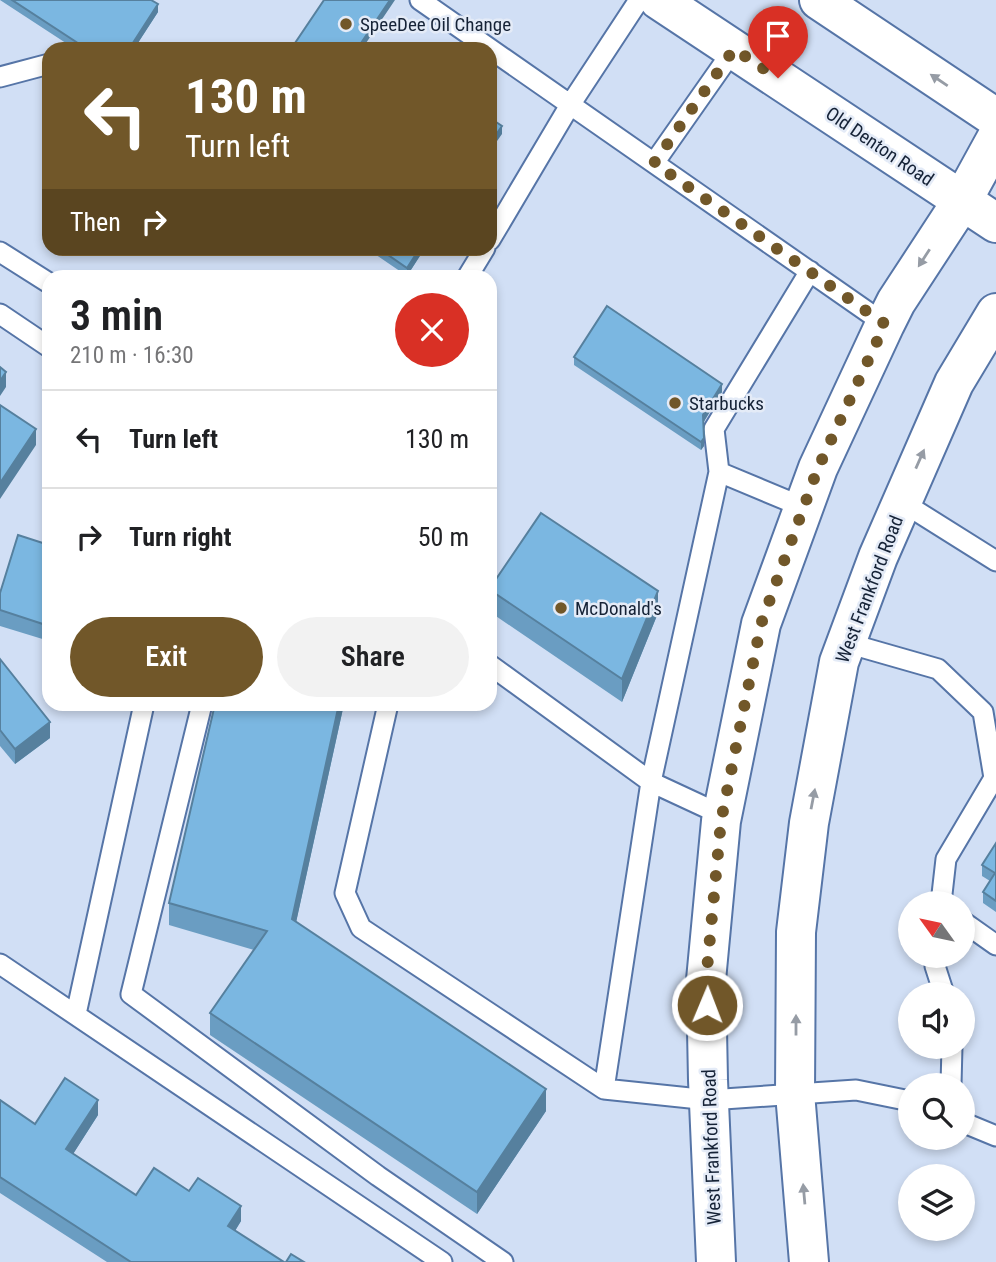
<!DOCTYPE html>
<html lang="en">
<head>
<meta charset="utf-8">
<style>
  body { margin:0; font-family:"Roboto Condensed",sans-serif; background:#f2f2f2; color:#202124; height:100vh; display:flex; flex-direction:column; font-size:26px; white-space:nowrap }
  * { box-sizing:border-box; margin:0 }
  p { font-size:23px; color:#757577 }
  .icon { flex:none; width:38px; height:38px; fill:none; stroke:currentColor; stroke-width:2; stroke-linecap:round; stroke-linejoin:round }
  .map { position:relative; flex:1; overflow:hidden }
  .drawer { position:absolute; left:42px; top:270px; width:455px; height:441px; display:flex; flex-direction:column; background:#fff; border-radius:21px; box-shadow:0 4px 10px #0003 }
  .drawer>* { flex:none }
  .hud { position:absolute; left:42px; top:42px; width:455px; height:214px; border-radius:21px; box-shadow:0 4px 10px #0003; background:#715729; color:#fff; overflow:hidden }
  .needle { width:46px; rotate:303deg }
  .tools { position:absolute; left:898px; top:891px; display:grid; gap:14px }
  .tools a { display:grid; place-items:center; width:77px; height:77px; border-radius:50%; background:#fff; box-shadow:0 4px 10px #0003; font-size:35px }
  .pin { position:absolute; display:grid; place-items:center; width:60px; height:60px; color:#fff; margin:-72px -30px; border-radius:50% 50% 50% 0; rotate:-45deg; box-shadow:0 0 7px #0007 }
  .pin .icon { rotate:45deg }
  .me { position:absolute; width:77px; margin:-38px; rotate:1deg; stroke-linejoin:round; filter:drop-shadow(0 0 5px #0008) }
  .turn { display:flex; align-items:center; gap:24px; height:147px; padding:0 28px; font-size:32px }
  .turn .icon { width:91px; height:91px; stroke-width:2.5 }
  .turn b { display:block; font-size:49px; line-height:60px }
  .then { display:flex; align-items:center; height:66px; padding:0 28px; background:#0003; gap:14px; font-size:26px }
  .round { display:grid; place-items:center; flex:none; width:74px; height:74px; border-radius:37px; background:#f2f2f2 }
  .head { display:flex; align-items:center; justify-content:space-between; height:119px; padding:0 28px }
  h1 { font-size:42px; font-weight:600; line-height:52px }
  .primary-button { display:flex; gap:14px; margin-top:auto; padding:14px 28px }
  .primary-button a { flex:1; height:80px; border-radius:42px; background:#715729; color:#fff; font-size:28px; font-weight:600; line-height:80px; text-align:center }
  .primary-button a+a { background:#f2f2f2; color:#202124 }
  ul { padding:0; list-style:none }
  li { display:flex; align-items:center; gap:21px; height:98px; padding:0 28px; border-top:2px solid #e0e0e0 }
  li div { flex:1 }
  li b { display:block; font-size:26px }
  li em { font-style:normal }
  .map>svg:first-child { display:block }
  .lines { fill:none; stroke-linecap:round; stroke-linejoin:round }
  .lane-casing { stroke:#5675a7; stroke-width:23 }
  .secondary-casing { stroke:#5675a7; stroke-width:42 }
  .lane { stroke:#fff; stroke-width:19 }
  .secondary { stroke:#fff; stroke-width:38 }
  .wall { fill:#6a9dc2 }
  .shaded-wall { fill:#56809e }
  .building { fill:#7bb7e1; stroke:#56809e; stroke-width:2 }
  .oneway { fill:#969ca5 }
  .route { stroke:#715729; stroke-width:12; stroke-dasharray:0 21.6 }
  .poi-dot { fill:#715729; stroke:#e4ebf7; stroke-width:2.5 }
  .labels { text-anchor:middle; stroke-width:5; stroke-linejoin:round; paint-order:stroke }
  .poi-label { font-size:19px; fill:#152236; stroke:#e4ebf7; text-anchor:start }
  .street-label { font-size:19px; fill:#152236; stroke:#e4ebf7 }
</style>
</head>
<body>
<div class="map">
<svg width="996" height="1262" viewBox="0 0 996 1262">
  <rect width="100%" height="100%" fill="#d1dff5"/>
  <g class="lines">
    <defs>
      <path id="lane" d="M 420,0 L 885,324
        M 0,77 L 49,64
        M 654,163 L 734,49
        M 490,240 L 570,105 L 639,0
        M 0,252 L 49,283
        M 468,276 L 485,248
        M 0,314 L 49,347
        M 719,472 L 651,782 L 722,815
        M 902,502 L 996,561
        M 803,507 L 719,472 L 714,429 L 810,271
        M 847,643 L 938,669 L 983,712 L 994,778 L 946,859 L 941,903
        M 490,665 L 651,782 L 604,1089 L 709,1100 L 856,1090 L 910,1101
        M 202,704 L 131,994 L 378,1176 L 503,1262
        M 388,704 L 345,893 L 361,928 L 604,1089
        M 962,921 L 996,945
        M 936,956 L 935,966 L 944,994
        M 0,964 L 442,1262
        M 76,1014 L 144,704
        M 951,1085 L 952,1046
        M 962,1122 L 996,1136"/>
      <path id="secondary" d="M 659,0 L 996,223
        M 819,0 L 996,118
        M 716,1262 L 708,1080 L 706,980 L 721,821 L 761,624 L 818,468 L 885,324 L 896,302 L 962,201 L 996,139
        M 809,1262 L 795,1093 L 796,932 L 809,823 L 839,662 L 878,557 L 954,383 L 996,313"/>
    </defs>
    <use href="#lane" class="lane-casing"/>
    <use href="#secondary" class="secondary-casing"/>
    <use href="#lane" class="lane"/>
    <use href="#secondary" class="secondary"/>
  </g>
  <path class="wall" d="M 0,0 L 151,0 L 158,12 L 134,49 L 75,49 Z
    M 366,248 L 425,248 L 407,276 Z
    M 574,357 L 722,392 L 703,423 L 704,446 L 701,450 L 574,365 Z
    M 49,545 L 49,641 L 0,626 L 0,593 Z
    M 490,588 L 658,613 L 622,702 L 490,612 Z
    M 0,659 L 50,738 L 15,764 L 0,746 Z
    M 215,704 L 344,704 L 296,922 L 546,1111 L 477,1214 L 210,1035 L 210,1013 L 254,950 L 169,925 L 169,903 Z
    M 996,843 L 996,912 L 983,903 L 983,892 L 990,881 L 982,876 L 982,865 Z
    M 0,1100 L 35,1124 L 98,1115 L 73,1154 L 136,1195 L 189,1191 L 241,1221 L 235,1231 L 284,1262 L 107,1262 L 0,1193 Z"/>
  <path class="shaded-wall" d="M 390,0 L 395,0 L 362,49 L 357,49 Z
    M 158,4 L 158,12 L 134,49 L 129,49 Z
    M 502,126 L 502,134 L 490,151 L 490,143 Z
    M 420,248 L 425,248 L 407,276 L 407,268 Z
    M 6,372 L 6,387 L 0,396 L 0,381 Z
    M 722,384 L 722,392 L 703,423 L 703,415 Z
    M 36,429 L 36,445 L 0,499 L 0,483 Z
    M 704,438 L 704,446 L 701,450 L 701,442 Z
    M 658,591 L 658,613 L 622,702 L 622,679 Z
    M 339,704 L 344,704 L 292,941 L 292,919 Z
    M 50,722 L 50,738 L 15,764 L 15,749 Z
    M 546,1089 L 546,1111 L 477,1214 L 477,1192 Z
    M 98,1100 L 98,1115 L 66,1165 L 66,1149 Z
    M 241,1206 L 241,1221 L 228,1242 L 228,1226 Z"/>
  <path class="building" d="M 12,0 L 151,0 L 158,4 L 129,49 L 87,49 Z
    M 324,0 L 390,0 L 357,49 L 291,49 Z
    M 490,118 L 502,126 L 490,143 Z
    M 378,248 L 420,248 L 407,268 Z
    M 607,306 L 722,384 L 703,415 L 704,438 L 701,442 L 574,357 Z
    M 0,367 L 6,372 L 0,381 Z
    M 0,405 L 36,429 L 0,483 Z
    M 541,513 L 658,591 L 622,679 L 490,590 L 490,588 Z
    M 18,535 L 49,545 L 49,626 L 0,610 L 0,593 Z
    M 0,659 L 50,722 L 15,749 L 0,730 Z
    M 215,704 L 339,704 L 292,919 L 546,1089 L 477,1192 L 210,1013 L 267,931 L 169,903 Z
    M 996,843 L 996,901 L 983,892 L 995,873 L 982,865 Z
    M 65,1078 L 98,1100 L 66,1149 L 136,1195 L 154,1168 L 189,1191 L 198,1178 L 241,1206 L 228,1226 L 284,1262 L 131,1262 L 0,1177 L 0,1100 L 35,1124 Z
    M 291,1254 L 304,1262 L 286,1262 Z"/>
  <defs><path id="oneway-solid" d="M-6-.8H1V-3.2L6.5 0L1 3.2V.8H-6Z" transform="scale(1.75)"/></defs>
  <g class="oneway">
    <use href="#oneway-solid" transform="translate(939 80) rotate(-146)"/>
    <use href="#oneway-solid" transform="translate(924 258) rotate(123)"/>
    <use href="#oneway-solid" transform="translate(920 459) rotate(-66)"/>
    <use href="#oneway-solid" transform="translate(813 799) rotate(-79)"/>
    <use href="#oneway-solid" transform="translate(796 1025) rotate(-90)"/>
    <use href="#oneway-solid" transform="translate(804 1194) rotate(-95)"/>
  </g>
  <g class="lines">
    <path class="route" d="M 707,1005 L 706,980 L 721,821 L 761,624 L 818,468 L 885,324 L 654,163 L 734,49 L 778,78"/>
  </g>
  <g class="poi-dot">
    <circle cx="346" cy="24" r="7"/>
    <circle cx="675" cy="403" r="7"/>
    <circle cx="561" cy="608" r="7"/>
  </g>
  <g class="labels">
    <g class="poi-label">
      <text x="360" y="31">SpeeDee Oil Change</text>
      <text x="689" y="410">Starbucks</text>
      <text x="575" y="615">McDonald's</text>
    </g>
    <g class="street-label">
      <text transform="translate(880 146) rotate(34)" y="7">Old Denton Road</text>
      <text transform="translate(869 589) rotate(-69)" y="7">West Frankford Road</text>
      <text transform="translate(711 1147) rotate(-92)" y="7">West Frankford Road</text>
    </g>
  </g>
</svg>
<div class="tools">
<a><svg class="needle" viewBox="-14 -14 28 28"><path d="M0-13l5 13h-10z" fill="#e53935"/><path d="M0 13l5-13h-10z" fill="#757577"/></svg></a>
<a><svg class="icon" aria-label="sound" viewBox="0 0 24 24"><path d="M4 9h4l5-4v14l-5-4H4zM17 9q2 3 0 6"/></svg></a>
<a><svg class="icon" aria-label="search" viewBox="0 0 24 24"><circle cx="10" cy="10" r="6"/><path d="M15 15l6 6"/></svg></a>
<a><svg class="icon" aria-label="layers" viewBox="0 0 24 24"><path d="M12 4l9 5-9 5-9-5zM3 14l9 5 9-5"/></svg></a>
</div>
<div class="pin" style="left:778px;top:78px;background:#d93025"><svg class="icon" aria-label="arrive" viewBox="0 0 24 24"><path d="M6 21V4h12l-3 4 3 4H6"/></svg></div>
<svg class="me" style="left:707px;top:1005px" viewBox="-20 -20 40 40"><circle r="17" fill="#715729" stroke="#fff" stroke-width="3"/><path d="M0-11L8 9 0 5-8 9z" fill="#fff"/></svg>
<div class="hud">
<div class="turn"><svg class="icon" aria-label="left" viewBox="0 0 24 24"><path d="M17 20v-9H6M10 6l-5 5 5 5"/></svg><div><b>130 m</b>Turn left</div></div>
<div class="then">Then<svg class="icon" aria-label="right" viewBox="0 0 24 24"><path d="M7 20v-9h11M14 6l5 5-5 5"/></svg></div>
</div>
<section class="drawer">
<div class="head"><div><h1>3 min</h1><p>210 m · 16:30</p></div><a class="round" style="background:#d93025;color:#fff"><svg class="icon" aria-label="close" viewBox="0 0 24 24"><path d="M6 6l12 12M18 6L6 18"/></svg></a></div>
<ul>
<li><svg class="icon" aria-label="left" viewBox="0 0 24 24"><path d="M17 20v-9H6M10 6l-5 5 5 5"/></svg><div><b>Turn left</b></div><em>130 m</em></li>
<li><svg class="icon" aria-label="right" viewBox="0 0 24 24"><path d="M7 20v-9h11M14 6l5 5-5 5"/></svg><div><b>Turn right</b></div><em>50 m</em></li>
</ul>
<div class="primary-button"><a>Exit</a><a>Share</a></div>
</section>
</div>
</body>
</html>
